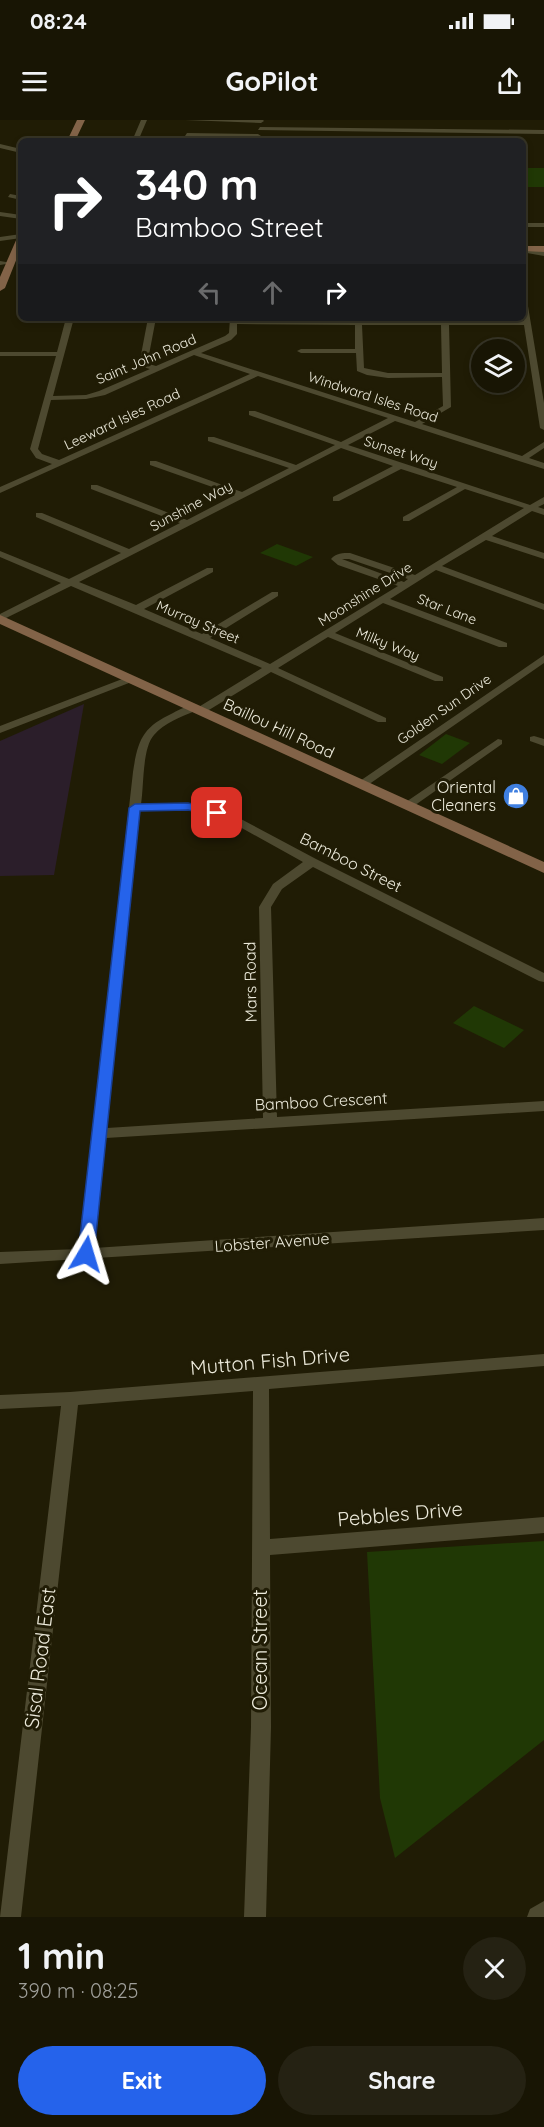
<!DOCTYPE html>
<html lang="en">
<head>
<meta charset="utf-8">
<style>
  body { margin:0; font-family:Quicksand,sans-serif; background:#252213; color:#f1f3f6; height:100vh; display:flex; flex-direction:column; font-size:22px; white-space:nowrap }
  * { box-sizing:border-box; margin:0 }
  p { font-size:20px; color:#9f9f9a }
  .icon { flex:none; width:33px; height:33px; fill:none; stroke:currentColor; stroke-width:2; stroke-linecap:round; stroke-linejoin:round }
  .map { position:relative; height:1797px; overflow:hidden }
  .sheet { display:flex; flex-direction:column; background:#181504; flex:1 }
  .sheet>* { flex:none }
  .guide { position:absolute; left:18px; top:18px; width:508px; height:183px; border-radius:9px; box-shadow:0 3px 9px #0003,0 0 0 2px #363426; background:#202124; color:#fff; overflow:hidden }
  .tools { position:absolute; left:471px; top:219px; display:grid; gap:12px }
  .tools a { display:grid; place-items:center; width:54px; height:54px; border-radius:50%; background:#181504; box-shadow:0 3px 9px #0003,0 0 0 2px #363426; font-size:30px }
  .pin { position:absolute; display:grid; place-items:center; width:51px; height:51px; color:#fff; margin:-26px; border-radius:12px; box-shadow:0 3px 9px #0006 }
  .me { position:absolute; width:66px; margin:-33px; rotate:7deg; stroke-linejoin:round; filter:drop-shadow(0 0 4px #0008) }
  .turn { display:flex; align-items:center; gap:21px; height:126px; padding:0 18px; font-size:27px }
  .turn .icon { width:78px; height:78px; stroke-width:2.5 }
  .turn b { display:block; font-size:42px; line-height:51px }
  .lanes { display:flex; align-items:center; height:57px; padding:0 18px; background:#0003; justify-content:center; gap:30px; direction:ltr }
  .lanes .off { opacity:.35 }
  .round { display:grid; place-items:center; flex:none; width:63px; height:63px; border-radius:32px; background:#252213 }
  .summary { display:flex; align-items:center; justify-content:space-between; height:102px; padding:0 18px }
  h1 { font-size:36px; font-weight:800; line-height:45px }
  .cta { display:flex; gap:12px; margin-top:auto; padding:12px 18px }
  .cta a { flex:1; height:69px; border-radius:36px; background:#2563eb; color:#fff; font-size:24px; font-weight:800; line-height:69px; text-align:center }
  .cta a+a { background:#252213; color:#f1f3f6 }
  .status { display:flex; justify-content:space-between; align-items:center; height:42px; padding:0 30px; background:#181504; direction:ltr }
  .status svg { height:16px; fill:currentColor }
  header { display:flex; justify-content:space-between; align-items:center; height:78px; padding:0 18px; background:#181504; font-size:27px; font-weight:800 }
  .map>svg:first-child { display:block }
  .education { fill:#2b1e2a }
  .green { fill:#203805 }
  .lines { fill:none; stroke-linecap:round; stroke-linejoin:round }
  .street { fill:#4d4930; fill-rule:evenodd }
  .secondary { fill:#826348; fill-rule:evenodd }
  .route { fill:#2563eb; stroke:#184099; stroke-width:1.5 }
  .labels { text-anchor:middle; stroke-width:6; stroke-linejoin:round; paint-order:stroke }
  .far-street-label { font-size:14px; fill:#eceadb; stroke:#201c05 }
  .street-label { font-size:16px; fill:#eceadb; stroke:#201c05 }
  .poi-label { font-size:16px; fill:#eceadb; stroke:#201c05; text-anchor:end }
  .near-street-label { font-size:20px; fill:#eceadb; stroke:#201c05 }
</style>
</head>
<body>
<div class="status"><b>08:24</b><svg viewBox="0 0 49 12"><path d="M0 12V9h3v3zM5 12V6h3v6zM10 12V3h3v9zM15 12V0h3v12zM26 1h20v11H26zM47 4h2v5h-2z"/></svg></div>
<header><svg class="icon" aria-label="menu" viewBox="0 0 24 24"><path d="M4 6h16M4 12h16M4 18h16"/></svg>GoPilot<svg class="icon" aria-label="share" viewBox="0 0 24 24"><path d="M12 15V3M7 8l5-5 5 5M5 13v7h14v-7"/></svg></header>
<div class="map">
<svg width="544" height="1797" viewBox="0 0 544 1797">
  <rect width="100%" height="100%" fill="#201c05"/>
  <path class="education" d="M 84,584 L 54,755 L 0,756 L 0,621 Z"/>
  <path class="green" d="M 524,48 L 544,48 L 544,67 L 524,67 Z
    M 277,424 L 313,437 L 296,446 L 260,433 Z
    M 446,614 L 470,623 L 442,644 L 419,635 Z
    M 474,886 L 524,910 L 504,928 L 453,903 Z
    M 544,1421 L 544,1620 L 395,1738 L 380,1678 L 367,1432 Z"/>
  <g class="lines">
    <path class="street" d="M 141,0 L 147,0 L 138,21 L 132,21 Z
      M 185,0 L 263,0 L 264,1 L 261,3 Z
      M 260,7 L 544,10 L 544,14 L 258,10 Z
      M 187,13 L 258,14 L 261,16 L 185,16 Z
      M 0,24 L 21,29 L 21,33 L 0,28 Z
      M 10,74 L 21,76 L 21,80 L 8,77 Z
      M 0,92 L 21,95 L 21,99 L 0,96 Z
      M 524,103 L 544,103 L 544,107 L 524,107 Z
      M 21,114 L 21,118 L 0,121 L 0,117 Z
      M 524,128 L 544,132 L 544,136 L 527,133 Z
      M 0,141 L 12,143 L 0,145 Z
      M 524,178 L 527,180 L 544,283 L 544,310 L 540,308 L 524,205 L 449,205 L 451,287 L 422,304 L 522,336 L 544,322 L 544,328 L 529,338 L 544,343 L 544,349 L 395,301 L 348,325 L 530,385 L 544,377 L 544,384 L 538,387 L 544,389 L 544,395 L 532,391 L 492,416 L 544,433 L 544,439 L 486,420 L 442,446 L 544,484 L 544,490 L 436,450 L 390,479 L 507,523 L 507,527 L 499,527 L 383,483 L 335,513 L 443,557 L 443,561 L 435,561 L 328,517 L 278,548 L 386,598 L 386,602 L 378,602 L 271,552 L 204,593 L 196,593 L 195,591 C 181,597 164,603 154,615 C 142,628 144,667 141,684 L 199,684 L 239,698 L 316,739 L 544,853 L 544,862 L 539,861 L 313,747 L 282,769 L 271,787 L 277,997 L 544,981 L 544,991 L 106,1018 L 94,1128 L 544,1098 L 544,1110 L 0,1144 L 0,1132 L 79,1129 L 133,652 C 138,619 143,607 173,593 C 181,589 188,585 196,586 L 197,588 L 262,548 L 71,466 L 0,501 L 0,494 L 61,463 L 0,437 L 0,431 L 69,459 L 121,433 L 36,397 L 36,393 L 42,393 L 129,429 L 180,403 L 91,369 L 91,365 L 97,365 L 187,400 L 235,375 L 150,345 L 150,341 L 156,341 L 242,372 L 289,348 L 208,321 L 208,317 L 214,317 L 296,345 L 335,325 L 249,295 L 249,291 L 255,291 L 341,322 L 388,298 L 258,256 L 0,373 L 0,367 L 52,344 L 36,338 L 30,329 L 56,236 L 0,236 L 0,232 L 57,232 L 66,198 L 74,198 L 53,276 L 86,275 L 99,271 L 150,249 L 143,247 L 140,240 L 148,198 L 156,198 L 148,240 L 149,244 L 156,246 L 225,216 L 229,213 L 230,198 L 238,198 L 237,200 L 524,201 ZM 237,204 L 355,205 L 355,229 L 301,229 L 297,231 L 301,233 L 356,233 L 357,251 L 367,255 L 388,258 L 442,257 L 443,286 L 415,302 L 201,233 L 231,220 L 237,214 ZM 362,205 L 441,205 L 442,253 L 388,253 L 364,248 ZM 194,235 L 250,254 L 59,340 L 42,334 L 38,329 L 51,280 L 86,279 L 105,275 ZM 341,328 L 393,346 L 333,377 L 333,381 L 339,381 L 401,349 L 457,367 L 403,397 L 403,401 L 409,401 L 465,369 L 524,388 L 415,455 L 350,433 C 343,433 336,433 331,439 L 338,445 L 398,466 L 270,544 L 210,518 L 278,476 L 278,472 L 272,472 L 202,514 L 144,489 L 213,452 L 213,448 L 207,448 L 136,485 L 79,462 ZM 342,439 L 349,439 L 408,459 L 404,462 ZM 198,690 L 231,702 L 303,742 L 273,764 L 259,787 L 263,998 L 107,1008 L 140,691 Z
      M 544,535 L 544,543 L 365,667 L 357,667 L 357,663 Z
      M 130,556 L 134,557 L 134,561 L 0,613 L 0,606 Z
      M 534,616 L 544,619 L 544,626 L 530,621 L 530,617 Z
      M 498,619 L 502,620 L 502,624 L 411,688 L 403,688 L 401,686 L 403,684 Z
      M 544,1234 L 544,1246 L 269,1269 L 270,1419 L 544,1397 L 544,1413 L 270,1435 L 271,1607 L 266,1797 L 244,1797 L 251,1607 L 253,1271 L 78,1285 L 21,1797 L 0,1797 L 61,1286 L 0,1289 L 0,1275 L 70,1272 Z
      M 544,1781 L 544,1797 L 527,1797 L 530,1789 Z"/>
    <path class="secondary" d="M 77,0 L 85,0 L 75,21 L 67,21 Z
      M 21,115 L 21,128 L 5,168 L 0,171 L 0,157 L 17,118 Z
      M 544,126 L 544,132 L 524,131 L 524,126 Z
      M 0,495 L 544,742 L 544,753 L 0,504 Z"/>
  </g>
  <path class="route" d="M 188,683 L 221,690 L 223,693 L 217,696 L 188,690 L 140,691 L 94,1134 L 91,1138 L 80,1138 L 78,1134 L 129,688 L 135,684 Z"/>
  <defs>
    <symbol id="shop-disc" viewBox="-11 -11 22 22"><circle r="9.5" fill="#3f7fe0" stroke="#201c05"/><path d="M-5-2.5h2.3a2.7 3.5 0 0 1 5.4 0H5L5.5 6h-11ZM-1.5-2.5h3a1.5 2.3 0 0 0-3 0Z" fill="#fff"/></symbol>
  </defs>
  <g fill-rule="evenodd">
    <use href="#shop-disc" x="501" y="661" width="30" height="30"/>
  </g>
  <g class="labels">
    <g class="far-street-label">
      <text transform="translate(146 239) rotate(-23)" y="5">Saint John Road</text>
      <text transform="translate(373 277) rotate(18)" y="5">Windward Isles Road</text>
      <text transform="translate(122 299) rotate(-25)" y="5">Leeward Isles Road</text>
      <text transform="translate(401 332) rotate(18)" y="5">Sunset Way</text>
      <text transform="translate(191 386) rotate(-28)" y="5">Sunshine Way</text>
      <text transform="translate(365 474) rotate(-32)" y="5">Moonshine Drive</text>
      <text transform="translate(447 489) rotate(21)" y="5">Star Lane</text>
      <text transform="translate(198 502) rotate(23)" y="5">Murray Street</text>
      <text transform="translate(388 524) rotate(22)" y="5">Milky Way</text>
      <text transform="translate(444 589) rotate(-35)" y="5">Golden Sun Drive</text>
    </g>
    <g class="street-label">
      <text transform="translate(279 608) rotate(25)" y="6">Baillou Hill Road</text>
      <text transform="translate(351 742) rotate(27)" y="6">Bamboo Street</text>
      <text transform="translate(250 862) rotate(-91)" y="6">Mars Road</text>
      <text transform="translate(321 981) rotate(-3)" y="6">Bamboo Crescent</text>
      <text transform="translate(272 1122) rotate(-4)" y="6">Lobster Avenue</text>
    </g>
    <g class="poi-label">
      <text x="496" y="673">Oriental<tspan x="496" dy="18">Cleaners</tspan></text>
    </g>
    <g class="near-street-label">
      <text transform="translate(270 1241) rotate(-5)" y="7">Mutton Fish Drive</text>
      <text transform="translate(400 1394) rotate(-5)" y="7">Pebbles Drive</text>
      <text transform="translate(260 1530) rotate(-90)" y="7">Ocean Street</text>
      <text transform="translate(40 1538) rotate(-83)" y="7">Sisal Road East</text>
    </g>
  </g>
</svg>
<div class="tools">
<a><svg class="icon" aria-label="layers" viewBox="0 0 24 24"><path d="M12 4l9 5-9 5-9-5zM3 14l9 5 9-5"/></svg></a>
</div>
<div class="pin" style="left:217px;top:693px;background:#d93025"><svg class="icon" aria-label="arrive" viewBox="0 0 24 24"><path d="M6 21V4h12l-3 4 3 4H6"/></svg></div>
<svg class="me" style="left:86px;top:1134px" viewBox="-20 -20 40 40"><path d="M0-17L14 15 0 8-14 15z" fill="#2563eb" stroke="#fff" stroke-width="4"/></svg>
<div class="guide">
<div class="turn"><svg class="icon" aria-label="right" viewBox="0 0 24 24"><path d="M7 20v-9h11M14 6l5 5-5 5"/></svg><div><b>340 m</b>Bamboo Street</div></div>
<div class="lanes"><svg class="icon off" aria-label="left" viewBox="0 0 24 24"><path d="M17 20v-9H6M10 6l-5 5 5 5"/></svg><svg class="icon off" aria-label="ahead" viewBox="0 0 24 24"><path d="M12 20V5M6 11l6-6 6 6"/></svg><svg class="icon" aria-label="right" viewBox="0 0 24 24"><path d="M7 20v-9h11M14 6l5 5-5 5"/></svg></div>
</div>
</div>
<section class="sheet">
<div class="summary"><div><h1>1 min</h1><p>390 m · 08:25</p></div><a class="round"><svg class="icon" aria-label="close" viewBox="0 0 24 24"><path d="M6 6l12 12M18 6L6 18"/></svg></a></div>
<div class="cta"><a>Exit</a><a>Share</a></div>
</section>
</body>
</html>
